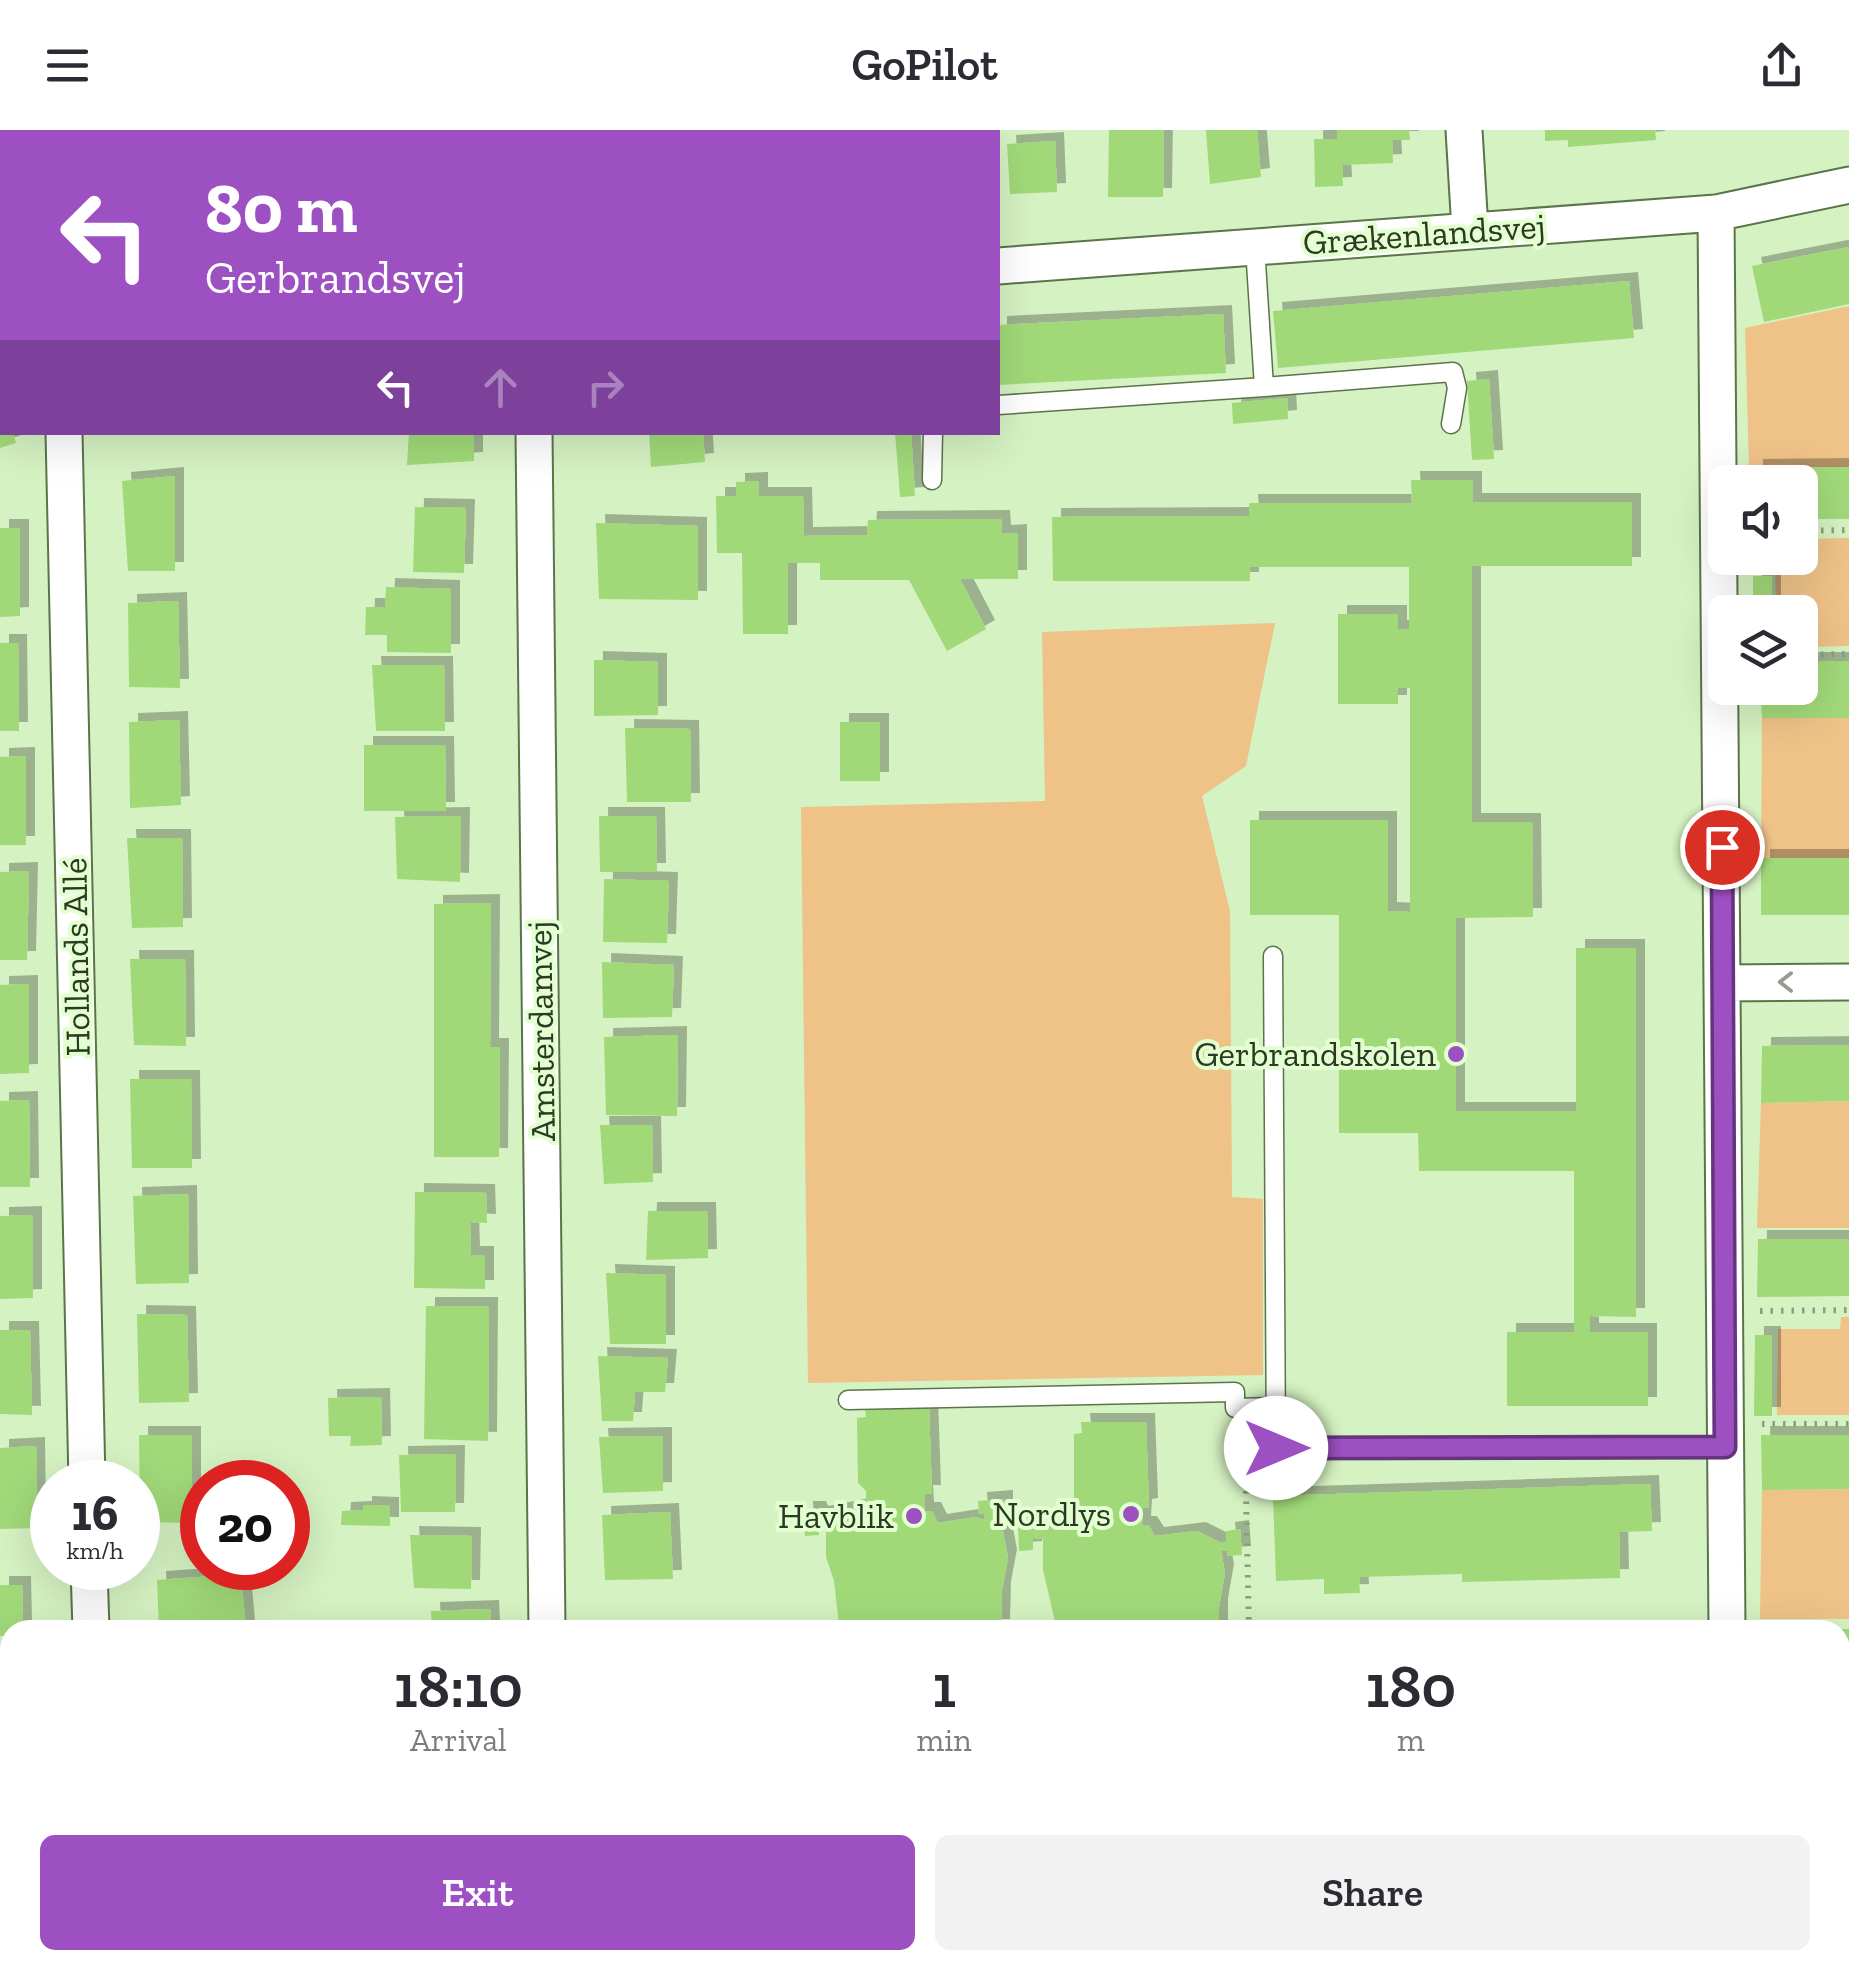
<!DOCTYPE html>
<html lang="en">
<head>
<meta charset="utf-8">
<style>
  body { margin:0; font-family:"Zilla Slab",serif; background:#f2f2f3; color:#2b2b33; height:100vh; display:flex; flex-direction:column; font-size:38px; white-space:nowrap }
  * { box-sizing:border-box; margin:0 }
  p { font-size:32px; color:#7c7c81 }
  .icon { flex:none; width:55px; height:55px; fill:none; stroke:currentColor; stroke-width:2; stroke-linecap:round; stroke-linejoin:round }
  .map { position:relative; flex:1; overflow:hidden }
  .drawer { position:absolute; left:0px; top:1490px; width:1850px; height:350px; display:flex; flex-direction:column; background:#fff; border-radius:30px 30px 0 0; box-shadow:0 10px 40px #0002 }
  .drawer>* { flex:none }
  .top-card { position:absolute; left:0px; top:0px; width:1000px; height:305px; box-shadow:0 10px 40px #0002; background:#9d50c2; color:#fff; overflow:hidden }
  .tools { position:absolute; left:1708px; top:335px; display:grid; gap:20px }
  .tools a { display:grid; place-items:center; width:110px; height:110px; border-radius:15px; background:#fff; box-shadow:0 10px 40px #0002; font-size:50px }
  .speed { position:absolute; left:30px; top:1330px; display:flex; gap:20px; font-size:50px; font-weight:700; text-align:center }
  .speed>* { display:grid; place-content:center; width:130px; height:130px; border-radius:50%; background:#fff; box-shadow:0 10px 40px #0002; line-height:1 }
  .speed small { font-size:25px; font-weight:400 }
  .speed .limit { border:15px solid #d22; background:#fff; color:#111 }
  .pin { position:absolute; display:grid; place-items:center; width:85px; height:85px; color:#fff; margin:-42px; border:5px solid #fff; border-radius:50%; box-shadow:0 2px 10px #0007 }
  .me { position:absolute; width:110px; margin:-55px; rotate:90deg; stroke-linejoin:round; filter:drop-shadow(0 0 8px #0008) }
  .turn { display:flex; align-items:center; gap:35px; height:210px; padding:0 40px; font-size:45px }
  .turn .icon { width:130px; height:130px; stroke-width:2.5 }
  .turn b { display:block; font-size:70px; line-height:85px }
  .lanes { display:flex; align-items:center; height:95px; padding:0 40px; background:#0003; justify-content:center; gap:50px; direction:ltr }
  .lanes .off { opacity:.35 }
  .eta { display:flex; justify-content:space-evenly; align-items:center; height:170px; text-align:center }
  .eta b { font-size:60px; font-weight:600; line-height:70px }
  .cta { display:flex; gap:20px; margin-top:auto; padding:20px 40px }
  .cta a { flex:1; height:115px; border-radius:15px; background:#9d50c2; color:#fff; font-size:40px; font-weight:600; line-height:115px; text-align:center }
  .cta a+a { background:#f2f2f3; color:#2b2b33 }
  header { display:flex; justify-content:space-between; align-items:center; height:130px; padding:0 40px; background:#fff; font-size:45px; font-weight:600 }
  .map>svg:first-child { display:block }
  .green { fill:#efc288 }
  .building { fill:#a1d979; filter:url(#shadow) }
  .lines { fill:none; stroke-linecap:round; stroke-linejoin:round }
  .lane-casing { stroke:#5b744a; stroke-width:21 }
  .street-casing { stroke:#5b744a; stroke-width:39 }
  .secondary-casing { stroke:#5b744a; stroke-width:54 }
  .path { stroke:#8a9f7c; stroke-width:6; stroke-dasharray:2.5 8; stroke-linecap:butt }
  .lane { stroke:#fff; stroke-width:18 }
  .street { stroke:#fff; stroke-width:35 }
  .secondary { stroke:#fff; stroke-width:50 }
  .oneway { stroke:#969c92 }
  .route-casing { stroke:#66347e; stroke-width:25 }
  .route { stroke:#9d50c2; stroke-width:18 }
  .poi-dot { fill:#9d50c2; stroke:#e2ffcf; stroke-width:4 }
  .labels { text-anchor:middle; stroke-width:8; stroke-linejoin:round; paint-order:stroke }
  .street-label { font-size:35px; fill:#2d3825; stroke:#e2ffcf }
  .poi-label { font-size:35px; fill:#2d3825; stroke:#e2ffcf; text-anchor:end }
</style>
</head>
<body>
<header><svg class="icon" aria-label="menu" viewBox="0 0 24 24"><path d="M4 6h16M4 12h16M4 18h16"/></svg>GoPilot<svg class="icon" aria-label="share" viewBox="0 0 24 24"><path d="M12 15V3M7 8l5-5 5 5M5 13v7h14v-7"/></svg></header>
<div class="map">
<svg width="1849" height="1840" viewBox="0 0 1849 1840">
  <defs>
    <filter id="shadow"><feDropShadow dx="9" dy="-9" stdDeviation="0" flood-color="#0004"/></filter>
  </defs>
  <rect width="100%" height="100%" fill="#d5f2c2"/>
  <path class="green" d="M 1849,176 L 1849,337 L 1749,338 L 1745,198 Z
    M 1849,408 L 1849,516 L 1800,517 L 1800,482 L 1776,482 L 1775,428 L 1800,428 L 1800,409 Z
    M 1275,493 L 1246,636 L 1202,666 L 1230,781 L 1232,1067 L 1263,1069 L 1263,1245 L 808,1253 L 801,677 L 1045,671 L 1042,502 Z
    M 1762,588 L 1849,588 L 1849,728 L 1761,728 Z
    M 1849,971 L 1849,1098 L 1757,1098 L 1761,973 Z
    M 1841,1187 L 1849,1187 L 1849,1285 L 1777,1285 L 1778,1199 L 1840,1199 Z
    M 1849,1359 L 1849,1489 L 1760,1489 L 1762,1360 Z"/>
  <path class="building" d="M 1109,0 L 1164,0 L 1163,67 L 1108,67 Z
    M 1206,0 L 1257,0 L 1261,47 L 1210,54 Z
    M 1337,0 L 1409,0 L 1410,10 L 1392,10 L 1393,33 L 1342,35 L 1343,56 L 1315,57 L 1314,9 L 1337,9 Z
    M 1545,0 L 1655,0 L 1656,10 L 1568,17 L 1568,10 L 1545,11 Z
    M 1055,11 L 1057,62 L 1010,64 L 1007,14 Z
    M 1849,117 L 1849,174 L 1764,192 L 1752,136 Z
    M 1629,151 L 1634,208 L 1278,238 L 1273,181 Z
    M 1223,184 L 1226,243 L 998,255 L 998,195 Z
    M 1489,249 L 1494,329 L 1472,330 L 1467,251 Z
    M 1287,268 L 1288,289 L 1233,294 L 1232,273 Z
    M 0,302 L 13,302 L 16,313 L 0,318 Z
    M 409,302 L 474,302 L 474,331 L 407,335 Z
    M 649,302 L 703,302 L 705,332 L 651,337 Z
    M 895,302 L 911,302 L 915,366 L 900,367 Z
    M 1849,337 L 1849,389 L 1800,389 L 1800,352 L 1754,352 L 1754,338 Z
    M 175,346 L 175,441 L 128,441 L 122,351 Z
    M 1411,350 L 1473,350 L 1473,372 L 1632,372 L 1632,436 L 1472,436 L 1472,692 L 1532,692 L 1533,787 L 1456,788 L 1456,981 L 1576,981 L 1576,818 L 1636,818 L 1636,1187 L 1590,1186 L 1590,1202 L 1648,1202 L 1648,1276 L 1507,1276 L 1507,1202 L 1574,1202 L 1574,1041 L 1419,1041 L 1418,1003 L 1339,1003 L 1339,785 L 1250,785 L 1250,690 L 1388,690 L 1388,781 L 1410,782 L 1410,558 L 1398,558 L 1398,574 L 1338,574 L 1338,484 L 1398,484 L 1398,499 L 1409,499 L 1409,437 L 1250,437 L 1250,451 L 1053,451 L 1052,387 L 1250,386 L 1249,373 L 1412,373 Z
    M 759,351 L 759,366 L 803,366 L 804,406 L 867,405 L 868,390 L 1001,389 L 1002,404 L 1018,403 L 1018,449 L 960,449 L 986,499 L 947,521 L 909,450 L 820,450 L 820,433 L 788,433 L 788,504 L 743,504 L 742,423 L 717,423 L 716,366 L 736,366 L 736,352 Z
    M 415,377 L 466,378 L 464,443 L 413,442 Z
    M 596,393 L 698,396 L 698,470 L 599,469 Z
    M 0,398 L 20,398 L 20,486 L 0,487 Z
    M 1753,446 L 1772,446 L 1772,482 L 1753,482 Z
    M 386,457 L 451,459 L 451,523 L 387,522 L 387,505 L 365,505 L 366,477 L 385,477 Z
    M 178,471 L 180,558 L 129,557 L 128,473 Z
    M 0,513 L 18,513 L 19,601 L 0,601 Z
    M 594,530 L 658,532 L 658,585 L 594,586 Z
    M 1800,531 L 1849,531 L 1849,588 L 1762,588 L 1760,558 L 1800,558 Z
    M 372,535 L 444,535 L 445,601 L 376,601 Z
    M 179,590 L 181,675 L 130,678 L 129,592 Z
    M 840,592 L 880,592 L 880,651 L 840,651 Z
    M 625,598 L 690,599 L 691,672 L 627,672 Z
    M 364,615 L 445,615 L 446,681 L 364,681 Z
    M 26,626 L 26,715 L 0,715 L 0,627 Z
    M 461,686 L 460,752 L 397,749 L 395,687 Z
    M 599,686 L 656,686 L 657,742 L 600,742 Z
    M 127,708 L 182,708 L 183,797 L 132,798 Z
    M 1761,728 L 1849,728 L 1849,785 L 1761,785 Z
    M 29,741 L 27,830 L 0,830 L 0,742 Z
    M 604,749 L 669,751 L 667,813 L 603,812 Z
    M 491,773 L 490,917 L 500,917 L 499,1027 L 434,1027 L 434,774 Z
    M 130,829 L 185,829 L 186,916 L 134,915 Z
    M 602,832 L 674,835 L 672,887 L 603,888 Z
    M 29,854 L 29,943 L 0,944 L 0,855 Z
    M 678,905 L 677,986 L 606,985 L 604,907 Z
    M 1849,915 L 1849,971 L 1761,973 L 1762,916 Z
    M 130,949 L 191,949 L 192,1038 L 132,1038 Z
    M 29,970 L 30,1057 L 0,1057 L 0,971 Z
    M 600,995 L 652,995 L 653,1052 L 604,1054 Z
    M 415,1062 L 486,1063 L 487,1093 L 470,1092 L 471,1125 L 485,1125 L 485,1159 L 414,1158 Z
    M 188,1064 L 189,1153 L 136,1154 L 133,1066 Z
    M 648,1081 L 707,1081 L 708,1128 L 646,1130 Z
    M 33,1085 L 33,1168 L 0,1169 L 0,1086 Z
    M 1758,1109 L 1849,1109 L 1849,1166 L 1757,1167 Z
    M 606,1143 L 666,1145 L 666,1214 L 610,1214 Z
    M 426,1176 L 489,1176 L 488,1311 L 424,1309 Z
    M 137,1184 L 187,1185 L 189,1272 L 139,1273 Z
    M 0,1200 L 30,1200 L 32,1285 L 0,1284 Z
    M 1755,1205 L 1772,1205 L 1772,1286 L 1754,1286 Z
    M 598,1226 L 668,1228 L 665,1262 L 635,1262 L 633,1291 L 602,1291 Z
    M 381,1267 L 382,1315 L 350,1316 L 351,1306 L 329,1306 L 328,1268 Z
    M 865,1277 L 929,1277 L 932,1364 L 924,1364 L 925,1381 L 932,1381 L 938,1393 L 976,1387 L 984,1390 L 984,1384 L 979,1384 L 978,1371 L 1004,1369 L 1004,1383 L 993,1384 L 993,1394 L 1002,1397 L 1008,1428 L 1002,1460 L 1001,1498 L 881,1500 L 880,1497 L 859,1496 L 859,1500 L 849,1500 L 849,1496 L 839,1495 L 834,1451 L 826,1427 L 826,1394 L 819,1394 L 819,1405 L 805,1406 L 804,1380 L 817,1380 L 819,1385 L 866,1376 L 866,1361 L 858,1353 L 857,1288 L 866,1287 Z
    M 1081,1292 L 1146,1292 L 1149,1377 L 1143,1378 L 1142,1395 L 1148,1395 L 1155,1406 L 1197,1401 L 1219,1412 L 1227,1412 L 1226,1401 L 1240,1399 L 1242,1425 L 1228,1426 L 1227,1421 L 1221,1421 L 1225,1443 L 1219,1477 L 1219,1500 L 1057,1500 L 1043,1440 L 1043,1409 L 1033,1409 L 1033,1420 L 1019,1421 L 1018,1395 L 1033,1394 L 1033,1400 L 1044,1400 L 1083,1391 L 1083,1378 L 1074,1370 L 1074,1304 L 1082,1303 Z
    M 139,1305 L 192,1305 L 192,1393 L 140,1392 Z
    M 1761,1305 L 1849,1305 L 1849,1359 L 1762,1360 Z
    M 663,1306 L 663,1361 L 603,1363 L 599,1307 Z
    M 36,1316 L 37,1398 L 0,1399 L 0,1318 Z
    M 456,1324 L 455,1382 L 401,1382 L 399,1325 Z
    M 1650,1354 L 1652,1401 L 1619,1402 L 1620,1448 L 1462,1452 L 1462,1444 L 1359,1447 L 1360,1463 L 1324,1464 L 1324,1449 L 1276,1451 L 1273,1366 Z
    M 363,1375 L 390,1376 L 390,1396 L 341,1395 L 342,1381 L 363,1380 Z
    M 670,1382 L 673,1449 L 605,1450 L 602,1385 Z
    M 410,1405 L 472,1406 L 471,1459 L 414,1458 Z
    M 241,1444 L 246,1499 L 159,1500 L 157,1450 Z
    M 0,1455 L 22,1455 L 23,1500 L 10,1500 L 10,1505 L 0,1506 Z
    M 490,1479 L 491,1500 L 432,1500 L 431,1481 Z
    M 1840,1499 L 1849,1499 L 1849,1559 L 1840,1559 Z
    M 1840,1670 L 1849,1670 L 1849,1748 L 1840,1748 Z
    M 4,1681 L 10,1681 L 10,1796 L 6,1793 Z"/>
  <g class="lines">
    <defs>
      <path id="lane" d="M 1264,257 L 1453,242 L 1457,258 L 1451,294
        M 998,275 L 1264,257 L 1255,117
        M 932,350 L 933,302
        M 1273,826 L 1276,1317 L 1725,1317
        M 848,1270 L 1235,1262 L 1235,1278 L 1275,1277
        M 265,1830 L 265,1840
        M 159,1840 L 159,1830
        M 1725,1840 L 1726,1830"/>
      <path id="street" d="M 394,0 L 394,2
        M 1464,0 L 1470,100
        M 854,2 L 854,0
        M 1716,83 L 1727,1500
        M 0,133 L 2,135
        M 998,136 L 1716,83 L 1849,55
        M 0,212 L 2,212
        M 64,302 L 87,1352
        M 534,302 L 547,1500
        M 1724,853 L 1849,852
        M 89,1438 L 91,1500
        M 0,1557 L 10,1556
        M 549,1830 L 549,1840"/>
      <path id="secondary" d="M 1840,1826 L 1849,1826
        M 1162,1840 L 1689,1830"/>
    </defs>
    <use href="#lane" class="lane-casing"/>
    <use href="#street" class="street-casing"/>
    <use href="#secondary" class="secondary-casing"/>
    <path class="path" d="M 1800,401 L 1849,400
      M 1800,525 L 1849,524
      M 1760,1181 L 1849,1180
      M 1762,1294 L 1849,1294
      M 1245,1319 L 1249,1500
      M 1840,1570 L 1849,1570"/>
    <use href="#lane" class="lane"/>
    <use href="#street" class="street"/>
    <use href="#secondary" class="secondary"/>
  </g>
  <defs><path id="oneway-chevron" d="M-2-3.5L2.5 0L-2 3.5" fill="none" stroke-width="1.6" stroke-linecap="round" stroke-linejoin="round" transform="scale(2.5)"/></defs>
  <use class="oneway" href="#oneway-chevron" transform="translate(1786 852) rotate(180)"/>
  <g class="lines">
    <defs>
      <path id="route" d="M 1276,1318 L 1725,1317 L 1722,717"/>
    </defs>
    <use href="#route" class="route-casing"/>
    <use href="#route" class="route"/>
  </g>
  <g class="poi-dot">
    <circle cx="1456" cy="924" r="10"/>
    <circle cx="1131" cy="1384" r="10"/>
    <circle cx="914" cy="1386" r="10"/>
  </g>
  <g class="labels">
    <g class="street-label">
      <text transform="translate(1424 104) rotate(-4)" y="12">Grækenlandsvej</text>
      <text transform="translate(76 827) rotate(-91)" y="12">Hollands Allé</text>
      <text transform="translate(541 901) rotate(-91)" y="12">Amsterdamvej</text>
    </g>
    <g class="poi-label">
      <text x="1436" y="936">Gerbrandskolen</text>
      <text x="1111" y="1396">Nordlys</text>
      <text x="894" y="1398">Havblik</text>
    </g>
  </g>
</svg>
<div class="tools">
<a><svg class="icon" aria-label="sound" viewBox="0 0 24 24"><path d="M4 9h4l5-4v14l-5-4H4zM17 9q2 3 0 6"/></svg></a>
<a><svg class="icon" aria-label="layers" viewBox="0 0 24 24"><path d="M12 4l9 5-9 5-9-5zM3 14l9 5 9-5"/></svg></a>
</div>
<div class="speed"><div>16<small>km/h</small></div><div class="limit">20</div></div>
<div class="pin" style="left:1722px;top:717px;background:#d93025"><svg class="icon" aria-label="arrive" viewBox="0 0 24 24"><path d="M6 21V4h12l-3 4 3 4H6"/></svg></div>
<svg class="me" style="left:1276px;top:1318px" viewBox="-20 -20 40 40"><circle r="19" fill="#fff"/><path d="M0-13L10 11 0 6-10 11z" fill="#9d50c2"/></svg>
<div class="top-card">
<div class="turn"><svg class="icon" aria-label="left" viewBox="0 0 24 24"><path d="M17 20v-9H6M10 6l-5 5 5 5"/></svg><div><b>80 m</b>Gerbrandsvej</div></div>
<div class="lanes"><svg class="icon" aria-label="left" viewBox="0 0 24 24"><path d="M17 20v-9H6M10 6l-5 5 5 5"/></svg><svg class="icon off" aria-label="ahead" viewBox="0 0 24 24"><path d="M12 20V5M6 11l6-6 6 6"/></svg><svg class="icon off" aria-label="right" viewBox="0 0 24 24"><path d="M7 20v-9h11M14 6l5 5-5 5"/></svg></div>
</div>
<section class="drawer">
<div class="eta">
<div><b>18:10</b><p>Arrival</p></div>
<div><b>1</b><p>min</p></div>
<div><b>180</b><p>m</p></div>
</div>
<div class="cta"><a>Exit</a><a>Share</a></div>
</section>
</div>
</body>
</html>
